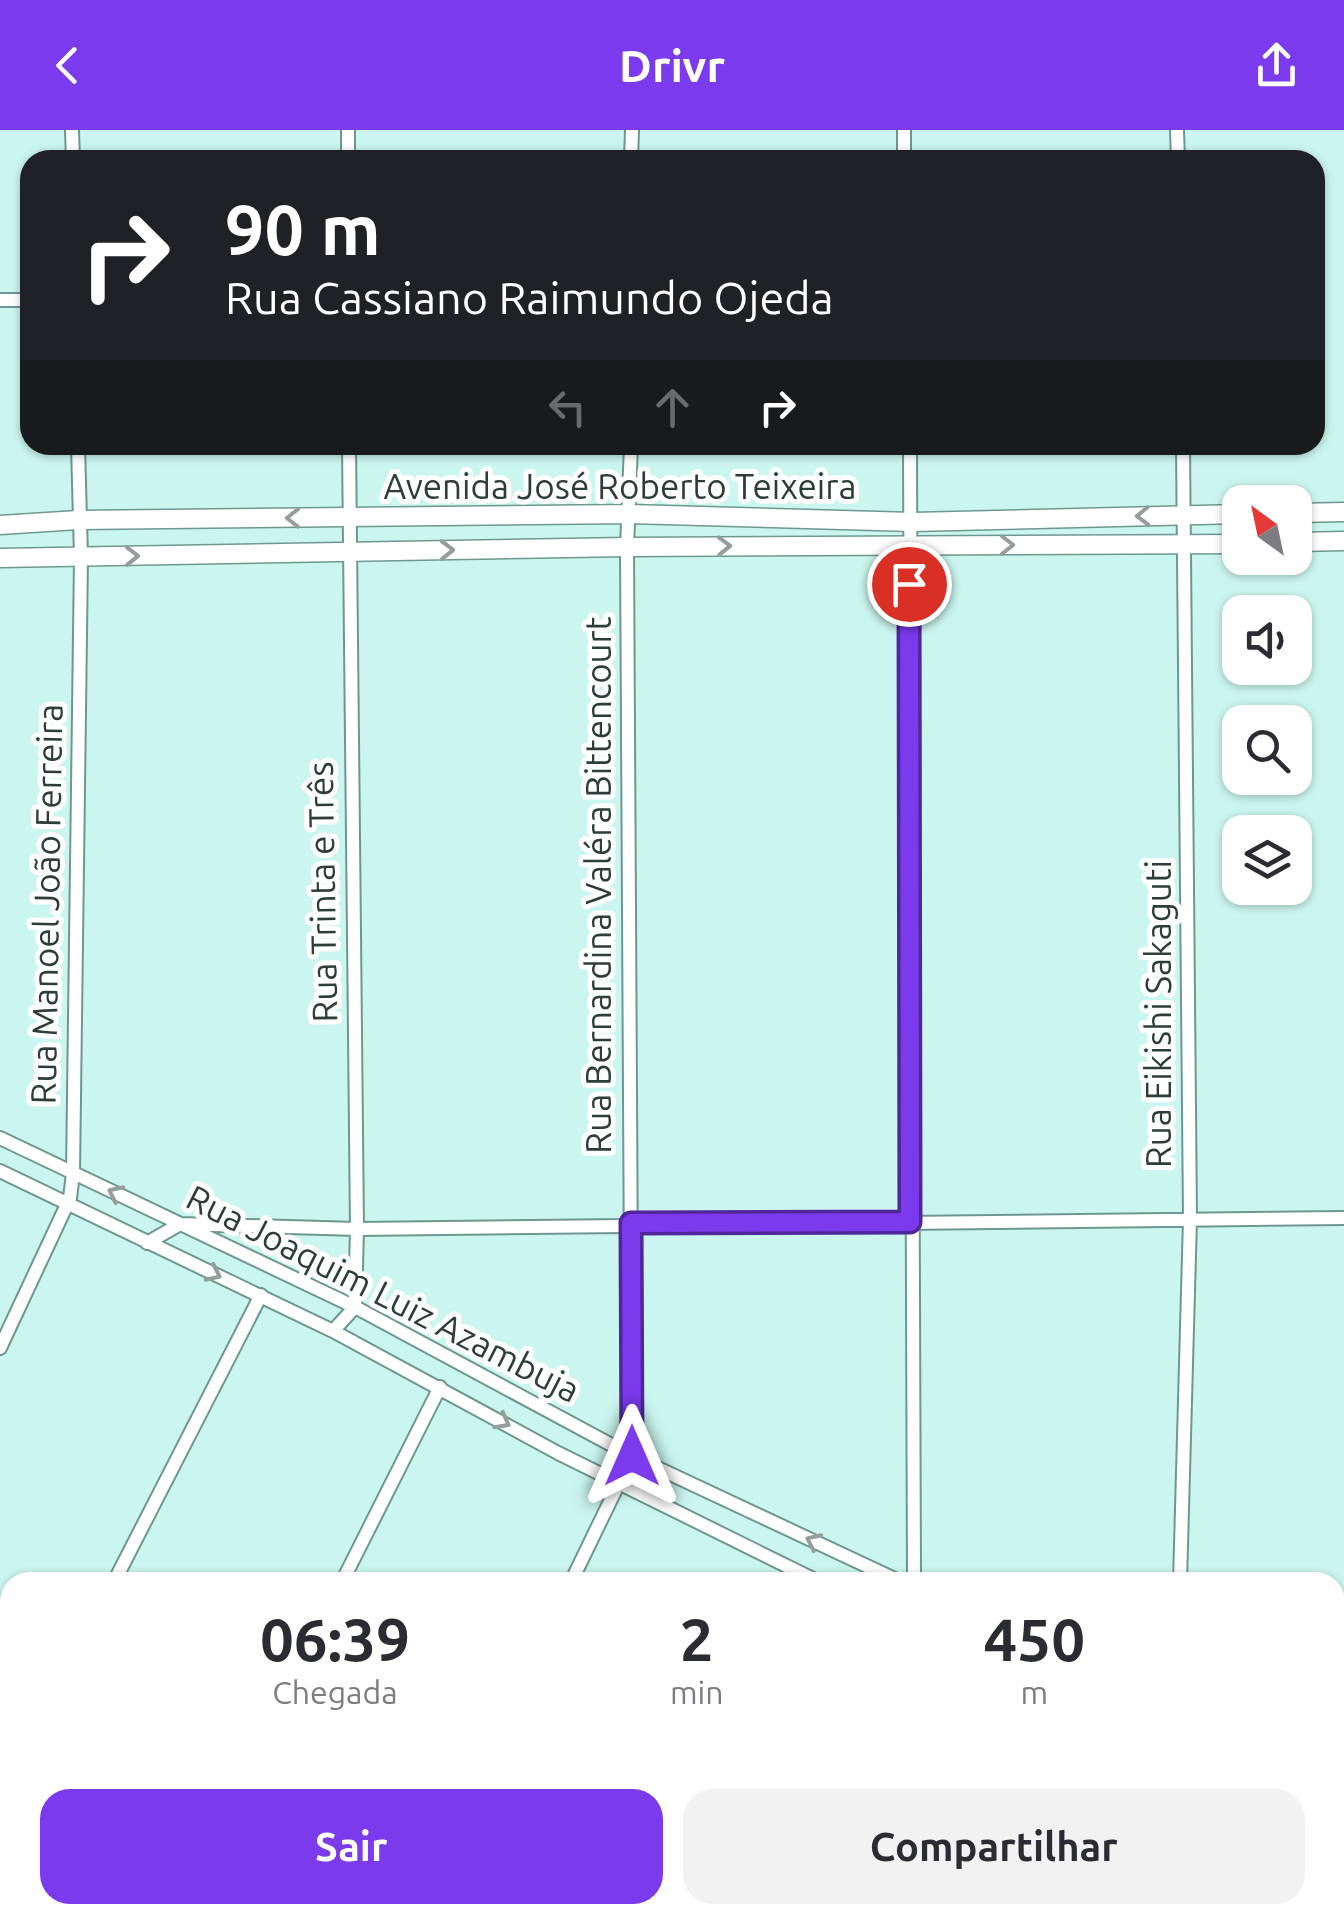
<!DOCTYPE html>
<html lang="pt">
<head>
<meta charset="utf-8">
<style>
  body { margin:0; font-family:Ubuntu,sans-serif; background:#f2f2f3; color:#2b2b33; height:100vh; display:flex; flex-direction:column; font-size:38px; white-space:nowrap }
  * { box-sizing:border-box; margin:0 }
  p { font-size:32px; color:#7c7c81 }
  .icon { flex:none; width:55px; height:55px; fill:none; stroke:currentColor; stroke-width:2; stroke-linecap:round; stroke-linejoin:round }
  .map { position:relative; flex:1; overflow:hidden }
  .side { position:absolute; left:0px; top:1442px; width:1345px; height:352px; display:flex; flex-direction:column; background:#fff; border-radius:30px 30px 0 0; box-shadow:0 2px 8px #0004 }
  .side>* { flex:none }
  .top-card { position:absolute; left:20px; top:20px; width:1305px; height:305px; border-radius:30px; box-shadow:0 2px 8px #0004; background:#202124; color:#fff; overflow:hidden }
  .needle { width:65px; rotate:327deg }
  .controls { position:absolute; left:1222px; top:355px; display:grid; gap:20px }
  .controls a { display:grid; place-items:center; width:90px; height:90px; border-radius:20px; background:#fff; box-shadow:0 2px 8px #0004; font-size:50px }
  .pin { position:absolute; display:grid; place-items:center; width:85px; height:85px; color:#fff; margin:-42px; border:5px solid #fff; border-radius:50%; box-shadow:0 2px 10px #0007 }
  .me { position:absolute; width:110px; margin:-55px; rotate:0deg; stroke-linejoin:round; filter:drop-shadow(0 0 8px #0008) }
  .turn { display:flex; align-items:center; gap:35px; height:210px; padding:0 40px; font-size:45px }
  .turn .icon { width:130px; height:130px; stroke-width:2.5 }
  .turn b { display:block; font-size:70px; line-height:85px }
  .lanes { display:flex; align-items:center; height:95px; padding:0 40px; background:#0003; justify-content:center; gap:50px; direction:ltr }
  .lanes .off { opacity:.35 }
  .eta { display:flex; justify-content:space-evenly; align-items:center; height:170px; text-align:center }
  .eta b { font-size:60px; font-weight:700; line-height:70px }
  .button { display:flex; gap:20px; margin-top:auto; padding:20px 40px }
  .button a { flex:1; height:115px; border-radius:30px; background:#7c3aed; color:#fff; font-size:40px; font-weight:700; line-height:115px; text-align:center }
  .button a+a { background:#f2f2f3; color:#2b2b33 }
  header { display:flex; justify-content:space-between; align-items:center; height:130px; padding:0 40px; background:#7c3aed; color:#fff; font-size:45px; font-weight:700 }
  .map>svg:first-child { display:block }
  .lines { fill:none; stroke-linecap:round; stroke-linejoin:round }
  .street-casing { stroke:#6f9791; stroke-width:16 }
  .secondary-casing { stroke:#6f9791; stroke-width:21 }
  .street { stroke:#fff; stroke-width:12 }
  .secondary { stroke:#fff; stroke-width:18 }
  .oneway { stroke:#969e9c }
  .route-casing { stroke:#51269a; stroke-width:25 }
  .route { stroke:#7c3aed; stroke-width:18 }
  .labels { text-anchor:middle; stroke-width:10; stroke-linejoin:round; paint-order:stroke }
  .street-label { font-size:35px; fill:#2c3d3a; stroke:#fff }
</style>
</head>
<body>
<header><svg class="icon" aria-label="back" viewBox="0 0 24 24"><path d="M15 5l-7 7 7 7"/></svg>Drivr<svg class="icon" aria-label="share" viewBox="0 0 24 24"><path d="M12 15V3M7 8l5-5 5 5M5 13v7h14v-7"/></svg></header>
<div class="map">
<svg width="1344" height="1793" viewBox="0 0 1344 1793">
  <rect width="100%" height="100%" fill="#cbf6ef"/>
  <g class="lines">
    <defs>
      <path id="street" d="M 72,0 L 73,30
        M 348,0 L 348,30
        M 1177,0 L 1178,30
        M 631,30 L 632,0
        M 904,30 L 904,0
        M 0,170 L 30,170
        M 910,315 L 914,1452
        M 0,1008 L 355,1177 L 632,1326 L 901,1452
        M 0,1041 L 333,1201 L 558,1323 L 819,1452
        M 147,1113 L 180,1094 L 357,1099 L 1344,1088
        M 333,1201 L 355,1177 L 357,1099 L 349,315
        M 0,1218 L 70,1068 L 73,1043 L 81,427 L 78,315
        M 114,1452 L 261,1165
        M 342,1452 L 440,1257
        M 571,1452 L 632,1326 L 627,417 L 631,315
        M 1180,1452 L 1190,1089 L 1183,315
        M 0,1589 L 10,1594
        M 1335,1665 L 1344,1666
        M 1335,1679 L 1344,1684
        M 0,1680 L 10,1659
        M 1335,1712 L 1344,1717
        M 1335,1768 L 1344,1750
        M 382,1785 L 396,1793
        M 175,1793 L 179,1785
        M 637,1793 L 641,1785
        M 861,1793 L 865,1785
        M 1088,1793 L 1092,1785
        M 1322,1793 L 1326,1785"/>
      <path id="secondary" d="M 1295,383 L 1344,382
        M 0,395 L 78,390 L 630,384 L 913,392 L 1240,384
        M 1295,412 L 1344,411
        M 0,428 L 627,417 L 1240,414"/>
    </defs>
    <use href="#street" class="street-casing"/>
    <use href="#secondary" class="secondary-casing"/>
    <use href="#street" class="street"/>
    <use href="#secondary" class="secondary"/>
  </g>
  <defs><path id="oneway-chevron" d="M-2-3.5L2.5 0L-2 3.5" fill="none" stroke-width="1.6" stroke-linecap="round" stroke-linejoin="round" transform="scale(2.5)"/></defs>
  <g class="oneway">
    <use href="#oneway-chevron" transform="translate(1143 386) rotate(178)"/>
    <use href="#oneway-chevron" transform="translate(293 388) rotate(180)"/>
    <use href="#oneway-chevron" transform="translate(1007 415)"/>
    <use href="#oneway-chevron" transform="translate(724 416) rotate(-1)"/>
    <use href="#oneway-chevron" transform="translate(447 420) rotate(-1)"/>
    <use href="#oneway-chevron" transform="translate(132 426) rotate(-1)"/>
    <use href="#oneway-chevron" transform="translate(115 1063) rotate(-154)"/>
    <use href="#oneway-chevron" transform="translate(214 1144) rotate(25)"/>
    <use href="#oneway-chevron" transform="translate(503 1292) rotate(29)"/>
    <use href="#oneway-chevron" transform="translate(813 1411) rotate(-155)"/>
  </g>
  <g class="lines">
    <defs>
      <path id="route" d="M 632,1326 L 631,1093 L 910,1092 L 909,454"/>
    </defs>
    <use href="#route" class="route-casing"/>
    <use href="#route" class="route"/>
  </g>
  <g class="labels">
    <g class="street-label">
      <text x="620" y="369">Avenida José Roberto Teixeira</text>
      <text transform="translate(599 755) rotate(-90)" y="12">Rua Bernardina Valéra Bittencourt</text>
      <text transform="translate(323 762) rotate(-91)" y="12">Rua Trinta e Três</text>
      <text transform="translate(47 774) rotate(-89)" y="12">Rua Manoel João Ferreira</text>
      <text transform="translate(1159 884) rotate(-90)" y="12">Rua Eikishi Sakaguti</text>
      <text transform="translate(383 1164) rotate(27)" y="12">Rua Joaquim Luiz Azambuja</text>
    </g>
  </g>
</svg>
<div class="controls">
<a><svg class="needle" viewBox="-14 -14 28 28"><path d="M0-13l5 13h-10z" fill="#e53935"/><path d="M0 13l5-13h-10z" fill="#7c7c81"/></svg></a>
<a><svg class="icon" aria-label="sound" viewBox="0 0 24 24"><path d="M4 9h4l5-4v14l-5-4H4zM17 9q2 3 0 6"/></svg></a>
<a><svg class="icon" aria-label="search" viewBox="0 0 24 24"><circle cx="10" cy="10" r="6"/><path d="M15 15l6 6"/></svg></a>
<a><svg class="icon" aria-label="layers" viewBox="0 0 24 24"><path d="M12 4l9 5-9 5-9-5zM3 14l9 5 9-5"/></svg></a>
</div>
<div class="pin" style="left:909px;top:454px;background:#d93025"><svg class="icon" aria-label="arrive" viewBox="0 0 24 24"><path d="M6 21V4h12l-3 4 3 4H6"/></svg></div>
<svg class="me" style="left:632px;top:1326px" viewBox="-20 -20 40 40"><path d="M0-17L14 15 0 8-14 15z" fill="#7c3aed" stroke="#fff" stroke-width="4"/></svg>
<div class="top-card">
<div class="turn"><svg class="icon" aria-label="right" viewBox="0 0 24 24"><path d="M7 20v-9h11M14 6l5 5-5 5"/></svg><div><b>90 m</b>Rua Cassiano Raimundo Ojeda</div></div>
<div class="lanes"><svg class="icon off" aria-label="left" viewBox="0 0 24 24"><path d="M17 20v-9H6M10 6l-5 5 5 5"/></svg><svg class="icon off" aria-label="ahead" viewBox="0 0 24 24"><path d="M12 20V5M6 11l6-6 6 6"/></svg><svg class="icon" aria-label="right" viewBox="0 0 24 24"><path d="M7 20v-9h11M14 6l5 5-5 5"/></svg></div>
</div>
<section class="side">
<div class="eta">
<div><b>06:39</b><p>Chegada</p></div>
<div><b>2</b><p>min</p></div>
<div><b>450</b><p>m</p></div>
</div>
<div class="button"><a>Sair</a><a>Compartilhar</a></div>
</section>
</div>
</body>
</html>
